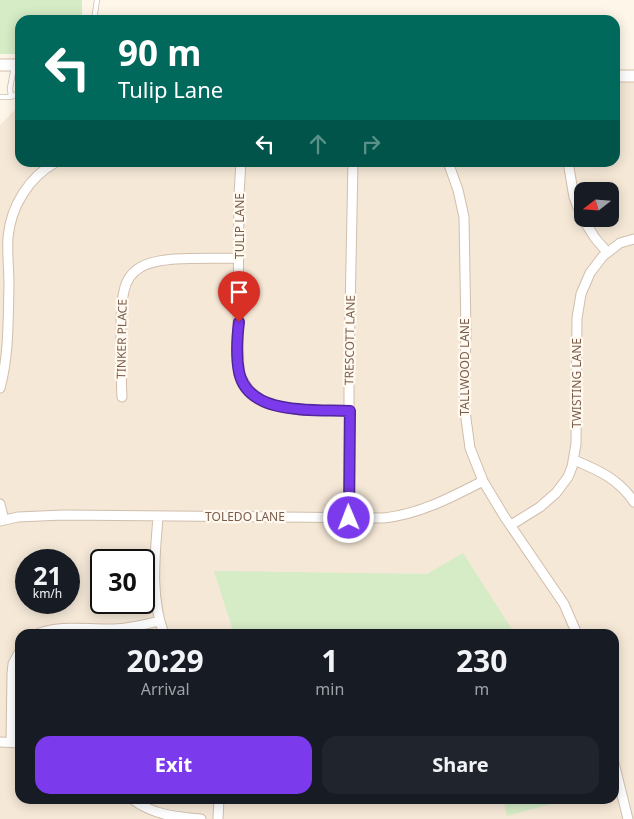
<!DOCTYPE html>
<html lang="en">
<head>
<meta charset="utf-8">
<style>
  body { margin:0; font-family:"Noto Sans",sans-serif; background:#20242c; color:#f1f3f6; height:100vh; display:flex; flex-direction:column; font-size:19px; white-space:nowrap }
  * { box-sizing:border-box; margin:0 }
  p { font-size:16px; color:#9ea1a6 }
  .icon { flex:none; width:28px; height:28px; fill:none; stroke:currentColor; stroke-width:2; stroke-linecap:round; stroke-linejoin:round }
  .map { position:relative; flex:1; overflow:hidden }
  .panel { position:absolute; left:15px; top:629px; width:604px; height:175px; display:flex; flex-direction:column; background:#171b24; border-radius:15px; box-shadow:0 2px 12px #0003 }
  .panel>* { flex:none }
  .banner { position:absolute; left:15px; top:15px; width:605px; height:152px; border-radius:15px; box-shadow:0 2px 12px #0003; background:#00695c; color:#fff; overflow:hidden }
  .needle { width:32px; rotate:253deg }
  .controls { position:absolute; left:574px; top:182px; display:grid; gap:10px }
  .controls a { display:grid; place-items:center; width:45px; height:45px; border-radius:10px; background:#171b24; box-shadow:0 2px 12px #0003; font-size:25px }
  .speed { position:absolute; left:15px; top:549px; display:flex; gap:10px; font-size:25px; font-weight:700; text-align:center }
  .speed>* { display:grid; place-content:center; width:65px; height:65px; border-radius:50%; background:#171b24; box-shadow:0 2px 12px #0003; line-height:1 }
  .speed small { font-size:12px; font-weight:400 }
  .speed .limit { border:2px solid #111; border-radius:8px; background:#fff; color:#111 }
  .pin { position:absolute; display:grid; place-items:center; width:42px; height:42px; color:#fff; margin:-51px -21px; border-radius:50% 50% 50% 0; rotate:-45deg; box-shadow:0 0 5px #0007 }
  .pin .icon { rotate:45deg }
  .me { position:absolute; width:55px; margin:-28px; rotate:359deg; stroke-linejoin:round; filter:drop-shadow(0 0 4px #0008) }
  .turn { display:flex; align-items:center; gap:18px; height:105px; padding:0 20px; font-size:22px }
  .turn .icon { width:65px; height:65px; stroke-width:2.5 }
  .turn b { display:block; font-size:35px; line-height:42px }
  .lanes { display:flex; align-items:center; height:48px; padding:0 20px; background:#0003; justify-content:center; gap:25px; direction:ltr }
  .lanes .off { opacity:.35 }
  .eta { display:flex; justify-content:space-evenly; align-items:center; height:85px; text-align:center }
  .eta b { font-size:30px; font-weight:700; line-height:35px }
  .cta { display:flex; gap:10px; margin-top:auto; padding:10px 20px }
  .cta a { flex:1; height:58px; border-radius:15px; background:#7c3aed; color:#fff; font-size:20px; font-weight:700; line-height:58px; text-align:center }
  .cta a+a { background:#20242c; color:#f1f3f6 }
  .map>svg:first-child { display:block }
  .residential { fill:#f5e8d7; fill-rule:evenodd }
  .green { fill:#d5ecc6 }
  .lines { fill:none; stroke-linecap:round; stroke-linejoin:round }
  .lane-casing { stroke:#d1bead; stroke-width:6 }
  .street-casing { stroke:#d1bead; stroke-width:11 }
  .secondary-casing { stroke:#d6c0ad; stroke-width:13 }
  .lane { stroke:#fff; stroke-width:4.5 }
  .street { stroke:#fff; stroke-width:9 }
  .secondary { stroke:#fff; stroke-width:11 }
  .route-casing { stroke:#51269a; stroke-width:12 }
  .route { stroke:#7c3aed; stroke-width:9 }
  .labels { text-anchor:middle; stroke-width:4.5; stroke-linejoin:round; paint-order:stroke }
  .street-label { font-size:12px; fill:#7a5c4b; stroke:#fff9f0 }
</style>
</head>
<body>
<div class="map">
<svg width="634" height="819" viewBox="0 0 634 819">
  <rect width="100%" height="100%" fill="#fdf6e9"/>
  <path class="residential" d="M 615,77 L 634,78 L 634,819 L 0,819 L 0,125 L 20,105 L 20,162 L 615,162 ZM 582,191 L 610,191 L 610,219 L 582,219 ZM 26,560 L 69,560 L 69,602 L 26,602 ZM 101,560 L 144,560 L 144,602 L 101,602 ZM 20,634 L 614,634 L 614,799 L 20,799 Z"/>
  <path class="green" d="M 0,0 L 82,0 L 82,20 L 20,20 L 20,54 L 0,54 Z
    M 463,553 L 515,634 L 234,634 L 214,571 L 427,574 Z
    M 503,799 L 561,799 L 562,801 L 507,816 Z"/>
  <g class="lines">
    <defs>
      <path id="lane" d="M 94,20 L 97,0
        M 14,67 L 10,88 L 11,97 L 20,92
        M 0,97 L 11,97"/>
      <path id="street" d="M 241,162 L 239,194 L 238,333 L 239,374 L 249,390 L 263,402 L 272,405 L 300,410 L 350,411
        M 448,162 L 458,190 L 464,217 L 466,333 L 464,404 L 470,448 L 483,481 L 504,516 L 564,604 L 577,634
        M 568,162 L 574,197 L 582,218
        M 583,219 L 595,238 L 607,252
        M 0,388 C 9,356 8,320 9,286 C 9,270 7,253 8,237 C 11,206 29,177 56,162
        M 122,397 C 121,378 121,359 121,340 C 121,324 120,307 124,291 C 126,281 132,272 141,267 C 161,255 215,259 239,258
        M 574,460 C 598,470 619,479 634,502
        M 0,504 L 4,520
        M 158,517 C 155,555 150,597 164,634
        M 349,518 L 349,364 L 353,162
        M 0,521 L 18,517 L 63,515 L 384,518 C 420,514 452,497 483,481
        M 511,525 L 540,507 L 556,493 L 568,477 L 572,467 L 576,444 L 577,318 L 581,294 L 590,273 L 603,256 L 620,243 L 634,239
        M 37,634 C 61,624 88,630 114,629 C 130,628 144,625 159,621
        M 0,742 L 20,743
        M 11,742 L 12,674 L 13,664 L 20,651
        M 614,763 L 628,819
        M 132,799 C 153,815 176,817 201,819
        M 218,819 L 219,799"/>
      <path id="secondary" d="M 0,65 L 20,65
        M 615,76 L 634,76"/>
    </defs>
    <use href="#lane" class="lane-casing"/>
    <use href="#street" class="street-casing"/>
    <use href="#secondary" class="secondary-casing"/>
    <use href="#lane" class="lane"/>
    <use href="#street" class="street"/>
    <use href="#secondary" class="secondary"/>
  </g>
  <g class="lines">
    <defs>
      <path id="route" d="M 239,322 C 237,338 236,357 239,372 C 248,417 317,409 350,411 L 349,518"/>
    </defs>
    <use href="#route" class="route-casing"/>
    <use href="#route" class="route"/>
  </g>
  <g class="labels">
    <g class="street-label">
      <text transform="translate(240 226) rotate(-90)" y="4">TULIP LANE</text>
      <text transform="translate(122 339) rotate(-89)" y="4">TINKER PLACE</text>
      <text transform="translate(350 340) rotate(-89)" y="4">TRESCOTT LANE</text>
      <text transform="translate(465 367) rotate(-90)" y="4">TALLWOOD LANE</text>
      <text transform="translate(577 383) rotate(-90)" y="4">TWISTING LANE</text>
      <text x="245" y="521">TOLEDO LANE</text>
    </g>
  </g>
</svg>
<div class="controls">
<a><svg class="needle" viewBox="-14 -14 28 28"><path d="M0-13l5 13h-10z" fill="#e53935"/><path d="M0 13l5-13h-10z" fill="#9ea1a6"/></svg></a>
</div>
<div class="speed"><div>21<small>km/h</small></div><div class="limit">30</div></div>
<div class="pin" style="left:239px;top:322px;background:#d93025"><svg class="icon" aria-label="arrive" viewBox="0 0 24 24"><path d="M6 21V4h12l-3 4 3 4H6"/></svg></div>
<svg class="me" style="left:349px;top:518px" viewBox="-20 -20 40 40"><circle r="17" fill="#7c3aed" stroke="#fff" stroke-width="3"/><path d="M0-11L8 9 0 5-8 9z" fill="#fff"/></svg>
<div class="banner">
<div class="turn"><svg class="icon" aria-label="left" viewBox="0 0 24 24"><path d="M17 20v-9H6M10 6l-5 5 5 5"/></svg><div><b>90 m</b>Tulip Lane</div></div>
<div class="lanes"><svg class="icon" aria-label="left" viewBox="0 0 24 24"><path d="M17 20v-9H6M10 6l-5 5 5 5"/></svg><svg class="icon off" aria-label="ahead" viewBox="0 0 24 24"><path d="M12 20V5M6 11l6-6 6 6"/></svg><svg class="icon off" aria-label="right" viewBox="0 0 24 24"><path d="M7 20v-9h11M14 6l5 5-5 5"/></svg></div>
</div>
<section class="panel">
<div class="eta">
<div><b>20:29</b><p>Arrival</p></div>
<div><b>1</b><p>min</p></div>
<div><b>230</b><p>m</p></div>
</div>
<div class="cta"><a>Exit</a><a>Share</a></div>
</section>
</div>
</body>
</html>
